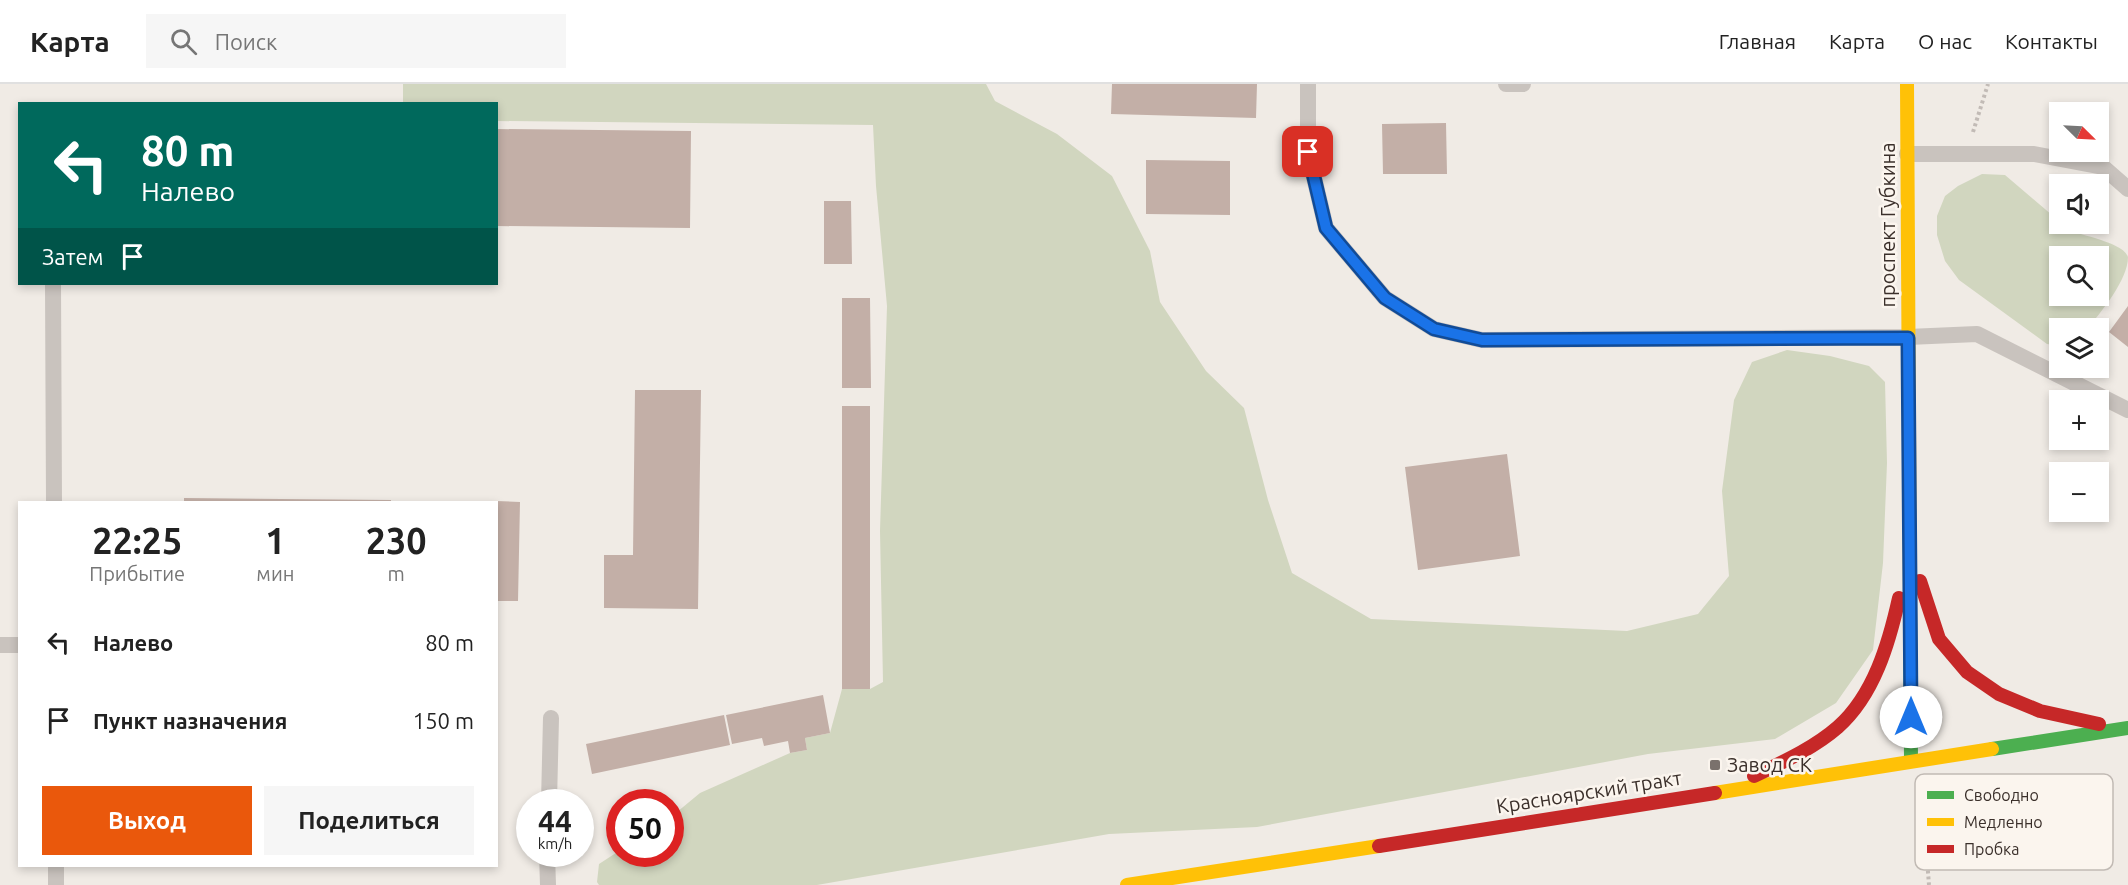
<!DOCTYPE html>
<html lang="ru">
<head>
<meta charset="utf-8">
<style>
  body { margin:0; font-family:Ubuntu,sans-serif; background:#f6f6f6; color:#222; height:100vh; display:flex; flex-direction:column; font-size:22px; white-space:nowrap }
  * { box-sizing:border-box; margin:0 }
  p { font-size:20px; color:#767676 }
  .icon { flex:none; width:33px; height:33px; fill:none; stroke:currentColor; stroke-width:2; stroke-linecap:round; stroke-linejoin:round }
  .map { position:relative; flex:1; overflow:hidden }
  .details { position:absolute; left:18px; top:417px; width:480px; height:366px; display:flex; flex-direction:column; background:#fff; border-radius:0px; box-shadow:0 3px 9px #0003 }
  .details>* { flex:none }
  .banner { position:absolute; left:18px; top:18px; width:480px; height:183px; border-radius:0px; box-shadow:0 3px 9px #0003; background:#00695c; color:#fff; overflow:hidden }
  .needle { width:39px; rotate:114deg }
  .controls { position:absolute; left:2049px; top:18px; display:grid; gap:12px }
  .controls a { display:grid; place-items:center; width:60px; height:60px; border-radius:0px; background:#fff; box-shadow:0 3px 9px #0003; font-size:30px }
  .speed { position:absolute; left:516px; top:705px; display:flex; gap:12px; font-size:30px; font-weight:700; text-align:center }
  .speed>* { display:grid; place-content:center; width:78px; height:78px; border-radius:50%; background:#fff; box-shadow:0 3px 9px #0003; line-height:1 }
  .speed small { font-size:15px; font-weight:400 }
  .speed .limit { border:9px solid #d22; background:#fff; color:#111 }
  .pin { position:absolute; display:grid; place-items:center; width:51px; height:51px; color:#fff; margin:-26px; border-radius:12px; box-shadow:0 3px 9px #0006 }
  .me { position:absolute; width:66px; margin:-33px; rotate:0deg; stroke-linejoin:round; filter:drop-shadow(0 0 4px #0008) }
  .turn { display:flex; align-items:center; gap:21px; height:126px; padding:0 24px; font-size:27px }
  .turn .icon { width:78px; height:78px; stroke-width:2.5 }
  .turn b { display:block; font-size:42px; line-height:51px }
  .then { display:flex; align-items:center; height:57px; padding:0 24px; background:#0003; gap:12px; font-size:22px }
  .eta { display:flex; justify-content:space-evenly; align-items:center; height:102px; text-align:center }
  .eta b { font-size:36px; font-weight:600; line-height:42px }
  .button { display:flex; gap:12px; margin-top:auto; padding:12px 24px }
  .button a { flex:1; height:69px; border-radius:0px; background:#ea580c; color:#fff; font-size:24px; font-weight:600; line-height:69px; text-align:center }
  .button a+a { background:#f6f6f6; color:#222 }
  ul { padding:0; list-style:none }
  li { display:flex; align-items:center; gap:18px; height:78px; padding:0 24px }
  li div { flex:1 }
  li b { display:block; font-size:22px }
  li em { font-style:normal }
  header { display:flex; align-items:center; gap:36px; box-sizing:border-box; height:84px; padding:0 30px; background:#fff; border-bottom:2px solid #e0e0e0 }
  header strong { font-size:28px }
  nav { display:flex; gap:33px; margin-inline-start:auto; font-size:21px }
  .search { width:420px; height:54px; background:#f6f6f6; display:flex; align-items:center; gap:15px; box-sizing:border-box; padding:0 21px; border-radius:0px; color:#767676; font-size:22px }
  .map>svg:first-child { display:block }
  .green { fill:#d1d6bf; fill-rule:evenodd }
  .building { fill:#c3afa7 }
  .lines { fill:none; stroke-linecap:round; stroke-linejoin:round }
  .path { stroke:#c2bbb6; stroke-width:4; stroke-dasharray:3 3; stroke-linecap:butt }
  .lane { stroke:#c9c3be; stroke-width:16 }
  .fast { stroke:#4caf50; stroke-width:14 }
  .slow { stroke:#ffc107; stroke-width:14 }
  .jam { stroke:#c62828; stroke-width:14 }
  .route-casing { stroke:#114b97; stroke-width:15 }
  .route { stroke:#1a73e8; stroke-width:10 }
  .poi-dot { fill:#7a716c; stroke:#fbf5ee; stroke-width:2 }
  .labels { text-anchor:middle; stroke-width:5; stroke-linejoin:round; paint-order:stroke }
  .street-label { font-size:20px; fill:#3b302b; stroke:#fbf5ee }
  .poi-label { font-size:20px; fill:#3b302b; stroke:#fbf5ee; text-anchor:start }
  .key { fill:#fbf5ee; stroke:#c1bab4; stroke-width:1.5 }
  .key-label { font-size:16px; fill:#3b302b }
</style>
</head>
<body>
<header>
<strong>Карта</strong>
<div class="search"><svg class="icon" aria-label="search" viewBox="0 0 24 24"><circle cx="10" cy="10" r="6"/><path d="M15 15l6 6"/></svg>Поиск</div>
<nav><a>Главная</a><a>Карта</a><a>О нас</a><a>Контакты</a></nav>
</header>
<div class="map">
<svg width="2128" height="801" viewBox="0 0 2128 801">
  <rect width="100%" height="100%" fill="#f0ebe5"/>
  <path class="green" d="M 403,0 L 986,0 L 995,17 L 1057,50 L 1112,92 L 1150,167 L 1160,218 L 1206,287 L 1244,324 L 1268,416 L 1292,489 L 1371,535 L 1627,547 L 1698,530 L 1729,492 L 1722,407 L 1734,316 L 1752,278 L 1787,266 L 1830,272 L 1869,282 L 1885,298 L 1887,379 L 1883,479 L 1873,566 L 1836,619 L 1775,655 L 1648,670 L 1257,743 L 1109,750 L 817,801 L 599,801 L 597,798 L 599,780 L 619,767 L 620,770 L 670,770 L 671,733 L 700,709 L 790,669 L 807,666 L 805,654 L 830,649 L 842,605 L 870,605 L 883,598 L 880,447 L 887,222 L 876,102 L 873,41 L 497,37 L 496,20 L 403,20 Z
    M 1982,90 L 2005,91 L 2059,137 L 2060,140 L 2063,140 C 2074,150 2087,151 2101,156 C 2109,159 2125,164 2128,173 C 2128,196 2101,228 2088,244 L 2060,244 L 2059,262 L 2047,260 L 1959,196 L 1945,177 L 1937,151 L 1937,132 L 1945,112 L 1958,102 ZM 2060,172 L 2098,172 L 2098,212 L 2060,212 Z"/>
  <path class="building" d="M 1112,0 L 1257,0 L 1256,34 L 1111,30 Z
    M 1446,39 L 1447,90 L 1383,90 L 1382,40 Z
    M 496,45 L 691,47 L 690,144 L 496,142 Z
    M 1146,76 L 1230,77 L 1230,131 L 1146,130 Z
    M 824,117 L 851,117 L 852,180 L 824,180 Z
    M 842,214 L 870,214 L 871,304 L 842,304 Z
    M 2128,222 L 2128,263 L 2109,248 Z
    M 635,306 L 701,306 L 698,525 L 604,524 L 604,471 L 633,471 Z
    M 842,322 L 870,322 L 870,605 L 842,605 Z
    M 1507,370 L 1520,472 L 1418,486 L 1405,383 Z
    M 184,414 L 391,416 L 391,418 L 184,418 Z
    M 496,417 L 520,418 L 518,517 L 496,517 Z
    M 823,611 L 830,649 L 805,654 L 807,666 L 790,669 L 788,657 L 764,662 L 762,654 L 732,660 L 726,631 Z
    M 724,631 L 730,661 L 592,690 L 586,660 Z"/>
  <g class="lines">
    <path class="path" d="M 1973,48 L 1988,0
      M 1920,709 L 1923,723 L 1929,801"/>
    <path class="lane" d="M 1308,0 L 1308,68 L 1326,144 L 1385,214 L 1434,245 L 1482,256 L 1908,253 L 1977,250 L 2128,326
      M 1506,0 L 1523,0
      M 1907,70 L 2034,70 L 2103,83 L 2128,105
      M 53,200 L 54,418
      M 0,561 L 20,561
      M 549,718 L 551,634
      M 547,770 L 548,801
      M 56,782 L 56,801"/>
    <path class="fast" d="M 1910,516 L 1911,677
      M 1992,665 L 2128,644"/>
    <path class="slow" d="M 1907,0 L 1910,516
      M 1715,709 L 1992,665
      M 1127,801 L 1379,762"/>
    <path class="jam" d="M 1920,497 L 1939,555 L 1967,588 L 1999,610 L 2040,627 L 2099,640
      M 1754,692 C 1783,678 1814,664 1838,643 C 1874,611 1889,559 1899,514
      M 1379,762 L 1715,709"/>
  </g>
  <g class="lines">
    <defs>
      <path id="route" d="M 1308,68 L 1326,144 L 1385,214 L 1434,245 L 1482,256 L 1908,254 L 1911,633"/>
    </defs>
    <use href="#route" class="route-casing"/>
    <use href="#route" class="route"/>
  </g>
  <rect class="poi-dot" x="1709" y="675" width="12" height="12" rx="3"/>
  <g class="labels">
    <g class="street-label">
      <text transform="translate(1888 141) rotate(-90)" y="7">проспект Губкина</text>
      <text transform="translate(1589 708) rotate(-9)" y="7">Красноярский тракт</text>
    </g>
    <g class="poi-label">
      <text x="1727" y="688">Завод СК</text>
    </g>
  </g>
  <rect x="1915" y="690" width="198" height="96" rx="9" class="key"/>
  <rect x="1927" y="707" width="27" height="8" fill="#4caf50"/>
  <rect x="1927" y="734" width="27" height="8" fill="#ffc107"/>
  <rect x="1927" y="761" width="27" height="8" fill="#c62828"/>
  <g class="key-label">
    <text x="1964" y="717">Свободно</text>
    <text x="1964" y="744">Медленно</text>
    <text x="1964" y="771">Пробка</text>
  </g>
</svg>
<div class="controls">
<a><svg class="needle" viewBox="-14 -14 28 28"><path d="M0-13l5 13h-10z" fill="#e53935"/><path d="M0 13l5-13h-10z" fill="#767676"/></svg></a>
<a><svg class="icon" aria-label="sound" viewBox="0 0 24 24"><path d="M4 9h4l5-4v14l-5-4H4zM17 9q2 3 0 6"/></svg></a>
<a><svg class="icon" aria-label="search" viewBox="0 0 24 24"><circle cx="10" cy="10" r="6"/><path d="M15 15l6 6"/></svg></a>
<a><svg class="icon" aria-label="layers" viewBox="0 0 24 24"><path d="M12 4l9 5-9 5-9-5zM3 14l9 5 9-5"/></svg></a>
<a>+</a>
<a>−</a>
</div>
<div class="speed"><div>44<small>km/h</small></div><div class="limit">50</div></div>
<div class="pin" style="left:1308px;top:68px;background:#d93025"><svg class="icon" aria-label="arrive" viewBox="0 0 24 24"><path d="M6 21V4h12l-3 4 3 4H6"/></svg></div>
<svg class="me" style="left:1911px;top:633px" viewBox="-20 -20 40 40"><circle r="19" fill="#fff"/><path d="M0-13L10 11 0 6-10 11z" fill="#1a73e8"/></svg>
<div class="banner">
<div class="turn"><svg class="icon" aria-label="left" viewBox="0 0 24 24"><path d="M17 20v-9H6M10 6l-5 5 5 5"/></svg><div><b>80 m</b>Налево</div></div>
<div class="then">Затем<svg class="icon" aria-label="arrive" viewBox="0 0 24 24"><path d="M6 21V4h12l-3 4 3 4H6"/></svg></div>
</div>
<section class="details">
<div class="eta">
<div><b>22:25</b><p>Прибытие</p></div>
<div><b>1</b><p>мин</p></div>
<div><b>230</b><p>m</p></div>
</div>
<ul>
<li><svg class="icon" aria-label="left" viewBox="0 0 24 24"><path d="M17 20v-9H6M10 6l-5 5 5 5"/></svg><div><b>Налево</b></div><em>80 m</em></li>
<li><svg class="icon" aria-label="arrive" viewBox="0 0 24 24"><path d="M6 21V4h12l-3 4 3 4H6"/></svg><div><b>Пункт назначения</b></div><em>150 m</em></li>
</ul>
<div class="button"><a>Выход</a><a>Поделиться</a></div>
</section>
</div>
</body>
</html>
